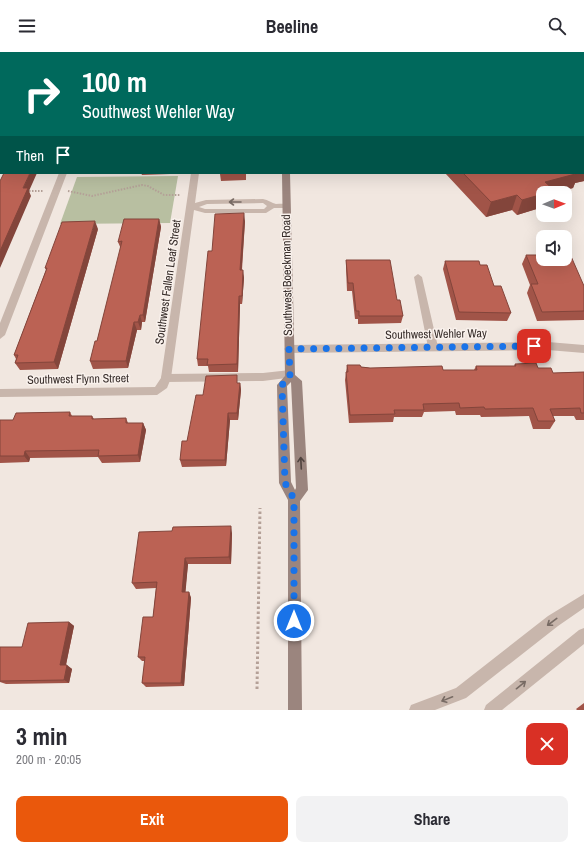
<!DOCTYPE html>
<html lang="en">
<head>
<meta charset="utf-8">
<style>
  body { margin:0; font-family:"Archivo Narrow",sans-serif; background:#f2f2f3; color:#2b2b33; height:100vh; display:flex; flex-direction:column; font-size:15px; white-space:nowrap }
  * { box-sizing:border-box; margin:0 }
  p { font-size:13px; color:#7c7c81 }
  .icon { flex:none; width:22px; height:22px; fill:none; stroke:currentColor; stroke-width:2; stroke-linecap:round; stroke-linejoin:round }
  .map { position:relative; height:658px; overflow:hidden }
  .drawer { display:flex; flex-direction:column; background:#fff; flex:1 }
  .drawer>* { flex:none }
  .banner { position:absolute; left:0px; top:0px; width:584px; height:122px; box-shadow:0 4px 16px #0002; background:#00695c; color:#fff; overflow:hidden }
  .needle { width:26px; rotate:89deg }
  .buttons { position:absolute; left:536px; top:134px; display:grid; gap:8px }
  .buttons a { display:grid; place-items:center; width:36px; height:36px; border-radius:8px; background:#fff; box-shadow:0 4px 16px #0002; font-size:20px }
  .pin { position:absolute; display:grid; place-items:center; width:34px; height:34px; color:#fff; margin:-17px; border-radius:8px; box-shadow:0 2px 6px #0006 }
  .me { position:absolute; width:44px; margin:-22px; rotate:0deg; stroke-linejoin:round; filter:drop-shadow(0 0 3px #0008) }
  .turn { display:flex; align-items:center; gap:14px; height:84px; padding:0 16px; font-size:18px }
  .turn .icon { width:52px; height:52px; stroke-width:2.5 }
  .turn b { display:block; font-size:28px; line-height:34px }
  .then { display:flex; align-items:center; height:38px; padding:0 16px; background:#0003; gap:8px; font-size:15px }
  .round { display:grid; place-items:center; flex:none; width:42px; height:42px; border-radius:8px; background:#f2f2f3 }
  .headline { display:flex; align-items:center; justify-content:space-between; height:68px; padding:0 16px }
  h1 { font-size:24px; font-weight:700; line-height:30px }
  .cta { display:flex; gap:8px; margin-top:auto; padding:8px 16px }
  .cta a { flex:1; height:46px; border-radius:8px; background:#ea580c; color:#fff; font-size:16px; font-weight:700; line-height:46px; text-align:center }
  .cta a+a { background:#f2f2f3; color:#2b2b33 }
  header { display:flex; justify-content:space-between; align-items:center; height:52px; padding:0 16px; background:#fff; font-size:18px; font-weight:700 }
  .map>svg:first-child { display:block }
  .green { fill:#b8bfa1 }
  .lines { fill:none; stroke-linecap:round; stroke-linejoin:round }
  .path-far1 { stroke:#b4a097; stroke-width:2; stroke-dasharray:1.5 1.5; stroke-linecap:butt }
  .path { stroke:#b4a097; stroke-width:3; stroke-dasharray:2.5 2.5; stroke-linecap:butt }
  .lane { fill:#c8b6ac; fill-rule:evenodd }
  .street { fill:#c8b6ac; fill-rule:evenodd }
  .secondary { fill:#9b857e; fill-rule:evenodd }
  .wall { fill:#a15448 }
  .shaded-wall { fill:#83453b }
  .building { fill:#bb6254; stroke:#83453b }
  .oneway { stroke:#786b64 }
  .oneway2 { stroke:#50433f }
  .route { stroke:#1a73e8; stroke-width:7; stroke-dasharray:0 12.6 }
  .labels { text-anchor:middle; stroke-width:3; stroke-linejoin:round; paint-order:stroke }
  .street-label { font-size:12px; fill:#372d2a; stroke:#f9f1ec }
</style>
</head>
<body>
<header><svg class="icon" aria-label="menu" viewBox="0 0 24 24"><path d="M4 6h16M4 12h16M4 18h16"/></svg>Beeline<svg class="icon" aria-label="search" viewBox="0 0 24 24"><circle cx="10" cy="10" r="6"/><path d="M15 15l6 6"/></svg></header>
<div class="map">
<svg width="584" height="658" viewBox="0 0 584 658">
  <rect width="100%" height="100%" fill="#f1e7e0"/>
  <path class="green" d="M 178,124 L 170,171 L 60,172 L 77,125 Z"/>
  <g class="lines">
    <path class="path-far1" d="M 26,139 L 43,139
      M 68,139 L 92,144 L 142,133 L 148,134 L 164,143 L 180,143"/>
    <path class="path" d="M 257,637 L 260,456"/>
    <path class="lane" d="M 418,222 L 422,225 L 438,295 L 433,299 L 428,295 L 414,225 Z
      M 290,318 L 294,319 L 295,322 L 294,325 L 263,329 L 166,330 L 162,329 L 161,326 L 162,323 L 166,322 L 263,321 Z"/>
    <path class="street" d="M 3,0 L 9,0 L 9,1 L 3,1 Z
      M 106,0 L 112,0 L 112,1 L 106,1 Z
      M 358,0 L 364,0 L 364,1 L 358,1 Z
      M 427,0 L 433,0 L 434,1 L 428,1 Z
      M 553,0 L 559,0 L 560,1 L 554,1 Z
      M 1,6 L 1,11 L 0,12 L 0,7 Z
      M 583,28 L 584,28 L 584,32 L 583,32 Z
      M 59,121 L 67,121 L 5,283 L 0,287 L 0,271 Z
      M 191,121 L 199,121 L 195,151 L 206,148 L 263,147 C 268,148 272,151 276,152 C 282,152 286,151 290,154 L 286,156 L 274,156 L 266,161 L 205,161 L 194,158 L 171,326 L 167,336 L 157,343 L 0,345 L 0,337 L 155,335 L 161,326 ZM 263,151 L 267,154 L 264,157 L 205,157 L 199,155 L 207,152 Z
      M 548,290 L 584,293 L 584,301 L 548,298 L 289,301 L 284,297 L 289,293 Z
      M 584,542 L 584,556 L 558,574 L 466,646 L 435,658 L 409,658 L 411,653 L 456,636 L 548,564 Z
      M 584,576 L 584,592 L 502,658 L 484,658 L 486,653 L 579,578 Z"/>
    <path class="secondary" d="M 280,0 L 286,0 L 286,1 L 280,1 Z
      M 282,121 L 290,121 L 295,323 L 302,329 L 308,438 L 300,449 L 302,658 L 288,658 L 288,448 L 279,431 L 277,333 L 285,324 ZM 291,330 L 296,436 L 295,438 L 291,430 L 287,334 Z"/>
  </g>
  <path class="wall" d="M 579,0 L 584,0 L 584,8 L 583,6 L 583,1 L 579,1 Z
    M 584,56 L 584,129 L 575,131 L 573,136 L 554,141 L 543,141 L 543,155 L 517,163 L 512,158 L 486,165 L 445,121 L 583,121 L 583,57 Z
    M 85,121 L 113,121 L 86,122 Z
    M 141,121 L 170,121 L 170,122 L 142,123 Z
    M 217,121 L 246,121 L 246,128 L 221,129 L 220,122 L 217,122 Z
    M 159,167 L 161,175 L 145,270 L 142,270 L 141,278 L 137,278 L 128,316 L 93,317 L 90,309 L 97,289 L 121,197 L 118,190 Z
    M 245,169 L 242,218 L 244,226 L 242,252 L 240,252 L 238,320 L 209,320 L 208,314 L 198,314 L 197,307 L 212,199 Z
    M 98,177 L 58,317 L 20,318 L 15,311 L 16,307 L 14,303 L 46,218 L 45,216 Z
    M 526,203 L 584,234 L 584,268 L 537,269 L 527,241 L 530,233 L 522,212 Z
    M 346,208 L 397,248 L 403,264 L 401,271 L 358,272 L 358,267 L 355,267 L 352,239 L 347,239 L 346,216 Z
    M 445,209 L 480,213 L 494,234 L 511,261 L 507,269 L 456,268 L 443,217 Z
    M 515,312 L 538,316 L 553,321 L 584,320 L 584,368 L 576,368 L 574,364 L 553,364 L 555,369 L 550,377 L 533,377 L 529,364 L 481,365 L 480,363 L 456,363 L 455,359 L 424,360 L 422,365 L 394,365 L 393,370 L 349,371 L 345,328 L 347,313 L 370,316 L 443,318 L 474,318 L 476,314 L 514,314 Z
    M 238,331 L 240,331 L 241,338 L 238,368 L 230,368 L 226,414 L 182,415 L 180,408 L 187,389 L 203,343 Z
    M 70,360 L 72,364 L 92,364 L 94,367 L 126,366 L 128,371 L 143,371 L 146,378 L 140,410 L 102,411 L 98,405 L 30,406 L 29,410 L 0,411 L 0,368 L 13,368 Z
    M 232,481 L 231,512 L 188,512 L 185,540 L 189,540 L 191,546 L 184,634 L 146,635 L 142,631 L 145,609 L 142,609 L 138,605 L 153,565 L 156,536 L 136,537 L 132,531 Z
    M 69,570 L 74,574 L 66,613 L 72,617 L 69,631 L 6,632 L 0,630 L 0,595 L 22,595 Z
    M 584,651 L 584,658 L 577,658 L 576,657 Z"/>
  <path class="shaded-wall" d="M 86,0 L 93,0 L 93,1 L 85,1 Z
    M 1,74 L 1,88 L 0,89 L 0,76 Z
    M 583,116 L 584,116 L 584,129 L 575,131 L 573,136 L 554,141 L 543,141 L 543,155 L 517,163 L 522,148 L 545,130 L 574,121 L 583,121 Z
    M 30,121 L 37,121 L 29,139 L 31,144 L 0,216 L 0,199 L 23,136 Z
    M 517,143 L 512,158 L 486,165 L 491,150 Z
    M 244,161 L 245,169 L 241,226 L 240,218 Z
    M 159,167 L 161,175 L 145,270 L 143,263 Z
    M 95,169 L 98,177 L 58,317 L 54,310 Z
    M 243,218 L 244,226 L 242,252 L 242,244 Z
    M 239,244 L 240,252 L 238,320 L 237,312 Z
    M 140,263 L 142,270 L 141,278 L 138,270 Z
    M 134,270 L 137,278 L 128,316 L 126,309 Z
    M 240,331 L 241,338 L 238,368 L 237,361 Z
    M 228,361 L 230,368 L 226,414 L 225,408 Z
    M 143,371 L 146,378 L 140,410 L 138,403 Z
    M 25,399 L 30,406 L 29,410 L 24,404 Z
    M 231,474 L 232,481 L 231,512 L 229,505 Z
    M 185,506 L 188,512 L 185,546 L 182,540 Z
    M 189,540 L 191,546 L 184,634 L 181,631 Z
    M 69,570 L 74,574 L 65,617 L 60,613 Z
    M 67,613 L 72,617 L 69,631 L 64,628 Z"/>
  <path class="building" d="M 17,0 L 86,0 L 85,1 L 16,1 Z
    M 198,0 L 222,0 L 222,1 L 198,1 Z
    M 314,0 L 344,0 L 345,1 L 314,1 Z
    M 390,0 L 417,0 L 418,1 L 390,1 Z
    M 453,0 L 546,0 L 547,1 L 454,1 Z
    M 1,28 L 1,74 L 0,76 L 0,30 Z
    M 584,56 L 584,77 L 583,76 L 583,57 Z
    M 584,91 L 584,116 L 583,116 L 583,92 Z
    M 4,121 L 30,121 L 23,136 L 28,136 L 0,199 L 0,129 Z
    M 463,121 L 579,121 L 545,130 L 555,139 L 548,141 L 543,141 L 543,142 L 522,148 L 517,143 L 491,150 Z
    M 244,161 L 240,218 L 243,218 L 242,244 L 239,244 L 237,312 L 207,313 L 208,307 L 197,307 L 208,199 L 212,199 L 215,162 Z
    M 124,167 L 159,167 L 143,263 L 140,263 L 138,270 L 134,270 L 126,309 L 90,309 L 95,289 L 97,289 L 122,189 L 118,190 Z
    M 95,169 L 54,310 L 15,311 L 18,303 L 14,303 L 47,216 L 45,216 L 62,170 Z
    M 565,202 L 570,202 L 584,234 L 584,259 L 542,260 L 531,232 L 538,232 L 526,203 L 543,203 L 543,207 L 565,207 Z
    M 346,208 L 390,208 L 397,248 L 400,248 L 403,264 L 359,264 L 359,259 L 356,259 L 353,231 L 348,231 Z
    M 445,209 L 479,209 L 480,213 L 487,213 L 494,234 L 501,234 L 511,261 L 459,260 Z
    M 536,311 L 538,316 L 551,316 L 553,321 L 584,320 L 584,361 L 581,361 L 580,356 L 550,357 L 555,369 L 538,369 L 533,356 L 485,357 L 484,355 L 460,356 L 459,351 L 423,352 L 424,358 L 394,358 L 395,362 L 350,363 L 346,320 L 348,320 L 347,313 L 360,313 L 361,315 L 370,316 L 442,314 L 443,318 L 477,318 L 476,314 L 516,314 L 515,312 Z
    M 237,323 L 237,331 L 240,331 L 237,361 L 228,361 L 225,408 L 180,408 L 182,389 L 187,389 L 196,343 L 203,343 L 206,324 Z
    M 70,360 L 69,364 L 92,364 L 92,367 L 126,366 L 126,371 L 143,371 L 138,403 L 98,404 L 99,398 L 25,399 L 24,404 L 0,404 L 0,368 L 13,368 L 16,361 Z
    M 231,474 L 229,505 L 185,506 L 182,540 L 189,540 L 181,631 L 142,631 L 145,605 L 138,605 L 143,565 L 153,565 L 157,530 L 132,531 L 139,480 L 172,479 L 173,475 Z
    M 69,570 L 60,613 L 67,613 L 64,628 L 0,629 L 0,595 L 22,595 L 28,571 Z"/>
  <defs><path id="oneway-shaft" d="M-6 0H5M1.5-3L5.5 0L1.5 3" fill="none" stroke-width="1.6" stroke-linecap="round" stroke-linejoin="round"/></defs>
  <g class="oneway">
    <use href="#oneway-shaft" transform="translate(235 150) rotate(-180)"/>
    <use href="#oneway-shaft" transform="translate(552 570) rotate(143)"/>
    <use href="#oneway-shaft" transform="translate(521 633) rotate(-39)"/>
    <use href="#oneway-shaft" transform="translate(447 647) rotate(158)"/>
  </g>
  <use class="oneway2" href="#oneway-shaft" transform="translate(301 411) rotate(-93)"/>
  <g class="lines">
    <path class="route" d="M 294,569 L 294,447 L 285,431 L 282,333 L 290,325 L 289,297 L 534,294"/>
  </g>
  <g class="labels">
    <g class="street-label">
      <text transform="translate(287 223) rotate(-91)" y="4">Southwest Boeckman Road</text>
      <text transform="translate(168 230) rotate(-82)" y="4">Southwest Fallen Leaf Street</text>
      <text transform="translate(436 282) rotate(-1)" y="4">Southwest Wehler Way</text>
      <text transform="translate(78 327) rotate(-1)" y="4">Southwest Flynn Street</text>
    </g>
  </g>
</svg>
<div class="buttons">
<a><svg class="needle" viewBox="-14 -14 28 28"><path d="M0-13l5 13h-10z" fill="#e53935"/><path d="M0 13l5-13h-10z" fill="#7c7c81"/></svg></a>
<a><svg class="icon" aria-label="sound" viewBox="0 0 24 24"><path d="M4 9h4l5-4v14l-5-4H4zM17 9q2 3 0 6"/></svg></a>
</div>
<div class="pin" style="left:534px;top:294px;background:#d93025"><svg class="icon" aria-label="arrive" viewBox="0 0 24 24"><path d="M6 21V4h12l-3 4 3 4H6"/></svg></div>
<svg class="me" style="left:294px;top:569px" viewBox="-20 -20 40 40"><circle r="17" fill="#1a73e8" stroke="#fff" stroke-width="3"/><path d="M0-11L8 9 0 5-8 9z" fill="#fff"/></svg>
<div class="banner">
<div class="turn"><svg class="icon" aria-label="right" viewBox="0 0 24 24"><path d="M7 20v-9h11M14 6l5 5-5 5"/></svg><div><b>100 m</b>Southwest Wehler Way</div></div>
<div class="then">Then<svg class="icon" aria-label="arrive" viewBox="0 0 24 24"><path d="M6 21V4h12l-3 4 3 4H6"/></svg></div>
</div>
</div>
<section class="drawer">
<div class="headline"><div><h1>3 min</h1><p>200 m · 20:05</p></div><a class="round" style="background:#d93025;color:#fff"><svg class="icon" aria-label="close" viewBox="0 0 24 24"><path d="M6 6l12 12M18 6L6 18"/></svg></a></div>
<div class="cta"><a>Exit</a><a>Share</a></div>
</section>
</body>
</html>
